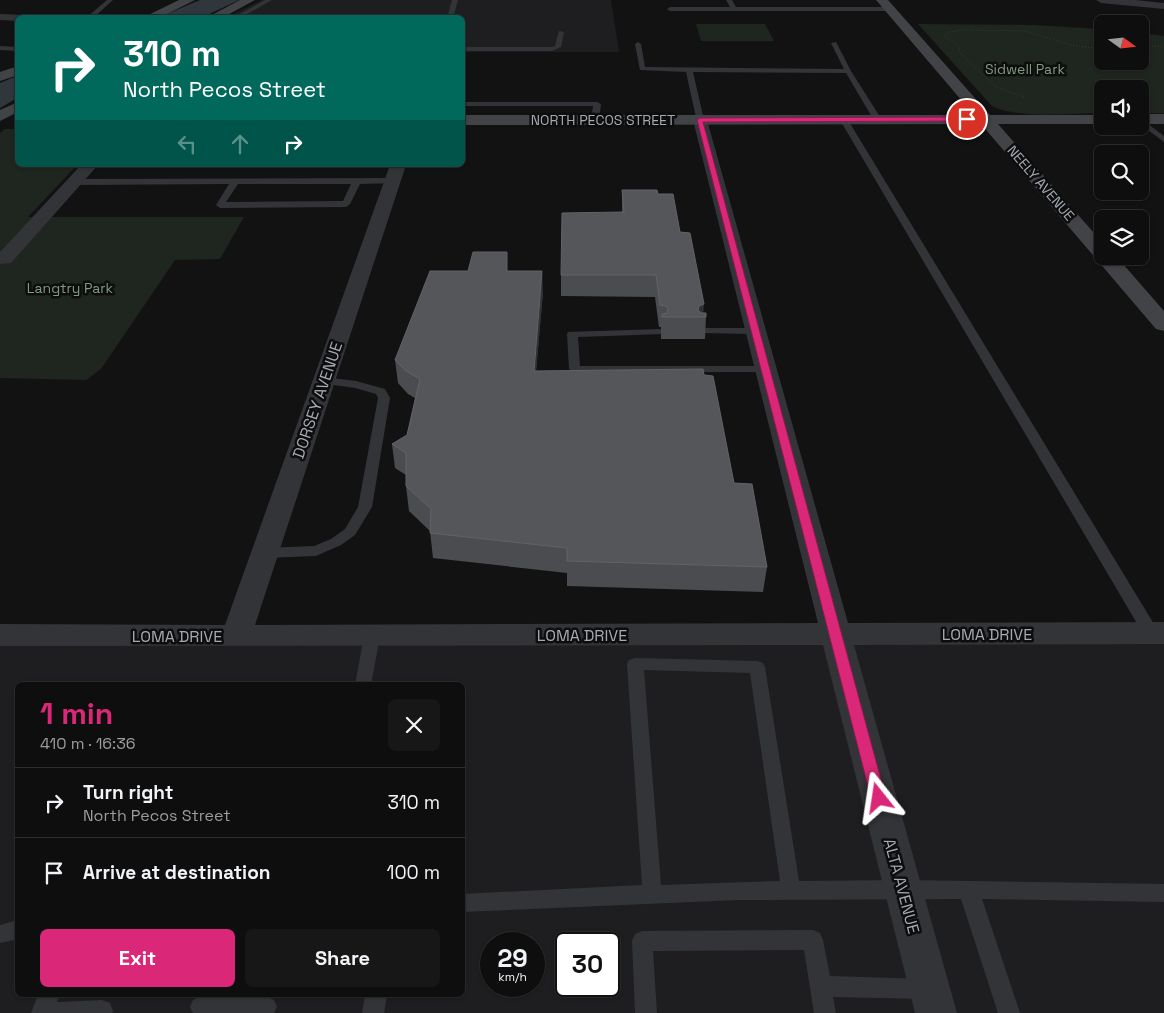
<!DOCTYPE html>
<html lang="en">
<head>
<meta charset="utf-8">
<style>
  body { margin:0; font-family:"Space Grotesk",sans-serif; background:#171717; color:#f1f3f6; height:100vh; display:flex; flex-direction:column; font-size:19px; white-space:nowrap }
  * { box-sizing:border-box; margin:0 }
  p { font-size:16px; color:#9b9c9e }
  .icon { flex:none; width:28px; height:28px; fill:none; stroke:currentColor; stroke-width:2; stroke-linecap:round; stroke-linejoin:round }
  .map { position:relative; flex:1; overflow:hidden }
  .drawer { position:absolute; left:15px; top:682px; width:450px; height:315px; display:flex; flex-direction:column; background:#0e0e0e; border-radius:8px; box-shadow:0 1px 4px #0004,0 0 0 1px #2e2e2e }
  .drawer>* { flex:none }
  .guide { position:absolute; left:15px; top:15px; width:450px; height:152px; border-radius:8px; box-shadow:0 1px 4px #0004,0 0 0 1px #2e2e2e; background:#00695c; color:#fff; overflow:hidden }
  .needle { width:32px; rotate:105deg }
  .tools { position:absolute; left:1094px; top:15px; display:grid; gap:10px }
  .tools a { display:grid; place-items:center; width:55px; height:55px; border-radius:8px; background:#0e0e0e; box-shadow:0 1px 4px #0004,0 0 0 1px #2e2e2e; font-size:25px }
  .speed { position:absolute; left:480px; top:932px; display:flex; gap:10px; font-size:25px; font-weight:700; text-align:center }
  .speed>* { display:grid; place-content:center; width:65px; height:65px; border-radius:50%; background:#0e0e0e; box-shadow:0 1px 4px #0004,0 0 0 1px #2e2e2e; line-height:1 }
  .speed small { font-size:12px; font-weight:400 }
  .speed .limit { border:2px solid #111; border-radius:8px; background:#fff; color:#111 }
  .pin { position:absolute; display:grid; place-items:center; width:42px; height:42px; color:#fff; margin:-21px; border:2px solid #fff; border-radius:50%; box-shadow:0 1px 5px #0007 }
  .me { position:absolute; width:55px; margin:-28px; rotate:345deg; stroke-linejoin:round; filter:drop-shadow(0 0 4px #0008) }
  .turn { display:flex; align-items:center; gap:18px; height:105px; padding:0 25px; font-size:22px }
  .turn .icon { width:65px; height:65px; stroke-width:2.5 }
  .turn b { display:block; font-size:35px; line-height:42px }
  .lanes { display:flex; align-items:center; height:48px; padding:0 25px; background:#0003; justify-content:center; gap:25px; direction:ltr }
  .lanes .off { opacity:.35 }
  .round { display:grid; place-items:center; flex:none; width:52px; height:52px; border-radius:8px; background:#171717 }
  .summary { display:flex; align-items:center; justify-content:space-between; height:85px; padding:0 25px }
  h1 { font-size:30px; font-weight:600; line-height:38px; color:#db2777 }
  .cta { display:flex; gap:10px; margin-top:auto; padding:10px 25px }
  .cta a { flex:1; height:58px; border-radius:8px; background:#db2777; color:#fff; font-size:20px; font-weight:600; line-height:58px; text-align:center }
  .cta a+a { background:#171717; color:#f1f3f6 }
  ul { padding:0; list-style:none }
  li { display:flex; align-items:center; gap:15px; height:70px; padding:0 25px; border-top:1px solid #2e2e2e }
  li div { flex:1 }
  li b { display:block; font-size:19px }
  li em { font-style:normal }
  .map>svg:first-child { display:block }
  .built { fill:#1e1e20; fill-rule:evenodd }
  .green { fill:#1f251f }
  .water { fill:#2f373c }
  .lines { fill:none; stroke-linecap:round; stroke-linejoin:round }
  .path { stroke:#393b3e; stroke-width:1; stroke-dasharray:1 2; stroke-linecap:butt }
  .lane { fill:#333438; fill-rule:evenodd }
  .street { fill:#333438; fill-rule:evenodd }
  .secondary { fill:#424347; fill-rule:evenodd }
  .wall { fill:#4b4c4f }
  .shaded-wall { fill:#303133 }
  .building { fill:#54565a; stroke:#616368 }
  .route { fill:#db2777; stroke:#8e194d }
  .labels { text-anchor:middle; stroke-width:5; stroke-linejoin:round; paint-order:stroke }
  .far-park-label { font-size:14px; fill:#7e9b7e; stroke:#0d0d0e }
  .far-street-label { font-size:14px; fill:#a5aab2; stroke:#0d0d0e }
  .street-label { font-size:16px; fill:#a5aab2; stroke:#0d0d0e }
</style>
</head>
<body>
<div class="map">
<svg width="1164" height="1013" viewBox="0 0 1164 1013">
  <rect width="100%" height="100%" fill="#121213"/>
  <path class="built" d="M 262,0 L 611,0 L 619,52 L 463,52 L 462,18 L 225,18 Z
    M 1164,633 L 1164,1013 L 0,1013 L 0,637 ZM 18,685 L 462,685 L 462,995 L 18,995 ZM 491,944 L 534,944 L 534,986 L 491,986 ZM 566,944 L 609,944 L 609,986 L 566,986 Z"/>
  <path class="green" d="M 696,24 L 765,24 L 774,41 L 701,41 Z
    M 918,24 L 1034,25 L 1102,29 L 1102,61 L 1140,61 L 1140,33 L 1164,36 L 1164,113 L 1140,113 L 1140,89 L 1102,89 L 1102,113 C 1074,113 1014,120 991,105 Z
    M 5,129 L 17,129 L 18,165 L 77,165 L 28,217 L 244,217 L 220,259 L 175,260 L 101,369 L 86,380 L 0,378 L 0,133 Z"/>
  <path class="water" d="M 200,0 L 239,0 L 203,17 L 160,17 Z
    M 17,76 L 17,98 L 0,108 L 0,83 Z"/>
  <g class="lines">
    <path class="path" d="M 1140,47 L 1164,46
      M 1024,97 L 996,87 L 960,53 L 958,45 L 944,36 L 949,32 L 962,30 L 1026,31 L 1070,45 L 1102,49"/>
    <path class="lane" d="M 107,0 L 113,0 L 93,18 L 86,18 Z
      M 265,0 L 272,0 L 240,18 L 232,18 Z
      M 452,0 L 458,0 L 453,18 L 407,18 L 448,15 Z
      M 726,0 L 732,0 L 736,7 L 890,7 L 893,9 L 890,11 L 670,11 L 667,9 L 670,7 L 730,7 Z
      M 559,31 L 564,32 L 561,47 L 552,51 L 462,51 L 462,47 L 551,47 L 555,46 Z
      M 638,42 L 641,44 L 645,67 L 844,69 L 831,43 L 836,42 L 851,71 L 882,120 L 875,122 L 846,73 L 693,72 L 704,120 L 697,122 L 686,72 L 640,70 L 635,44 Z
      M 0,46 L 18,47 L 18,51 L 0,50 Z
      M 462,102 L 597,102 L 601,104 L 599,120 L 595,122 L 591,120 L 593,106 L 462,106 Z
      M 841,118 L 848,120 L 1157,629 L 1159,633 L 1157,637 L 1151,639 L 1145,637 L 840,120 Z
      M 1140,118 L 1164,136 L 1164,142 L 1140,124 Z
      M 392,178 L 396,181 L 395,183 L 360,184 L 350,204 L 346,207 L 220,208 L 216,205 L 229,184 L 74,185 L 70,182 L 74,179 ZM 238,184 L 351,184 L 343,201 L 226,202 Z
      M 703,328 L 755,328 L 760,331 L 755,334 L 699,333 L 698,331 L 699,329 Z
      M 660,329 L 664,330 L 665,332 L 664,334 L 578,337 L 580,366 L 765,366 L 771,369 L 765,372 L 575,372 L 569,369 L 567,334 L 568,332 Z
      M 324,377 L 356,381 L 385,389 L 390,398 L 372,507 L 355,535 L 341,545 L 316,556 L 264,558 L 259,556 L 257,553 L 259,550 L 264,548 L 314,546 L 331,539 L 345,529 L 358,507 L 378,398 L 376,394 L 355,388 L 320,383 L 318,381 L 320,379 Z
      M 372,630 L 378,632 L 380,636 L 371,685 L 355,685 L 364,636 L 366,632 Z
      M 635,658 L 757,661 L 763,663 L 765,667 L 799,881 L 904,880 L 1164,884 L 1164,902 L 982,899 L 1020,1013 L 998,1013 L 961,899 L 738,900 L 462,912 L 462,894 L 642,885 L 627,664 L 629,660 ZM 644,670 L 750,673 L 780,881 L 661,885 Z
      M 18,920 L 18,939 L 0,943 L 0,925 Z
      M 813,930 L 820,933 L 823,940 L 830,976 L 926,979 L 934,982 L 937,989 L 934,996 L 926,999 L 833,997 L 836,1013 L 814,1013 L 804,950 L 653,951 L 657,1013 L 635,1013 L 632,941 L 635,934 L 642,931 Z
      M 38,995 L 60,995 L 57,1002 L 102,1000 L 110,1003 L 113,1011 L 112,1013 L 31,1013 Z
      M 365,995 L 387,995 L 384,1013 L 362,1013 Z
      M 201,996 L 266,996 L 274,1000 L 277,1007 L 274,1013 L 193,1013 L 190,1007 L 193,1000 Z"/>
    <path class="street" d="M 1096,0 L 1135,0 L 1164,3 L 1164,9 L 1101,3 Z
      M 0,14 L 25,15 L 30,18 L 18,18 L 18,21 L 0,20 Z
      M 700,116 L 705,117 L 707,120 L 848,623 L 1164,622 L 1164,644 L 854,645 L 957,1013 L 915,1013 L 823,645 L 0,646 L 0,624 L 225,625 L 390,165 L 406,165 L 255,625 L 818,623 L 693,120 L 695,117 Z
      M 81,165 L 98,165 L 11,263 L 0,264 L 0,252 Z"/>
    <path class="secondary" d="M 179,0 L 195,0 L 159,18 L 142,18 Z
      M 240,0 L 255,0 L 222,18 L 206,18 Z
      M 876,0 L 888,0 L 990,115 L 1102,115 L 1102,124 L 998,124 L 1102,242 L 1102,256 L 1116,256 L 1164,311 L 1164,331 L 1156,329 L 981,124 L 462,125 L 462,115 L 974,115 Z
      M 18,66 L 18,75 L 0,81 L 0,72 Z
      M 18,102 L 18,112 L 0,121 L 0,110 Z
      M 1140,114 L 1164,114 L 1164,124 L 1140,124 Z"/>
  </g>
  <path class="wall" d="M 622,190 L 658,194 L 680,232 L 703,313 L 706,317 L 705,339 L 661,339 L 661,327 L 659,327 L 655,297 L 561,296 L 561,275 L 622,212 Z
    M 468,271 L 508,271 L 543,292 L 536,371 L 734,483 L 767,567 L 763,592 L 567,586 L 567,573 L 433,558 L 430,531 L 409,511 L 406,486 L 406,475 L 395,468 L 392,444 L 407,435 L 415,398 L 408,394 L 398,383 L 395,360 Z"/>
  <path class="shaded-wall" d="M 542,271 L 543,292 L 534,394 L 534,371 Z
    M 704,304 L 703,317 L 698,310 L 699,306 Z"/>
  <path class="building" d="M 622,190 L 657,190 L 658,194 L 673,194 L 680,232 L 690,233 L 704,304 L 699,306 L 698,310 L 701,313 L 706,313 L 706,317 L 662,317 L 662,314 L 667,313 L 668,309 L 666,306 L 660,305 L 656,275 L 561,275 L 562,213 L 624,212 Z
    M 473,252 L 507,252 L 507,271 L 542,271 L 534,371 L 703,369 L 704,375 L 713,376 L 734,483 L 752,484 L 767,567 L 567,561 L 567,548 L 430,533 L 431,509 L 406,486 L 406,453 L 392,444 L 407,435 L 420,379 L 406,371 L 395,360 L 430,271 L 468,271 Z"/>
  <path class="route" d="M 967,117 L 970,118 L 970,121 L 703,122 L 886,798 L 884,803 L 879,804 L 873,803 L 871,798 L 697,120 L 700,118 Z"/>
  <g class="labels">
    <g class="far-park-label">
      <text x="1025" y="74">Sidwell Park</text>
      <text x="70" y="293">Langtry Park</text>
    </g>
    <g class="far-street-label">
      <text x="603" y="125">NORTH PECOS STREET</text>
      <text transform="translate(1041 183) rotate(49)" y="5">NEELY AVENUE</text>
    </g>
    <g class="street-label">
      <text transform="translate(317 400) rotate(-71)" y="6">DORSEY AVENUE</text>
      <text x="987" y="640">LOMA DRIVE</text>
      <text x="582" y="641">LOMA DRIVE</text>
      <text x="177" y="642">LOMA DRIVE</text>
      <text transform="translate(902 886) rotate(75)" y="6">ALTA AVENUE</text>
    </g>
  </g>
</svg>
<div class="tools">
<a><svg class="needle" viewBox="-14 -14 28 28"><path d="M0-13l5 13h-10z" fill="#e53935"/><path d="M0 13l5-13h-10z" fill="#9b9c9e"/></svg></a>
<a><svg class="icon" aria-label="sound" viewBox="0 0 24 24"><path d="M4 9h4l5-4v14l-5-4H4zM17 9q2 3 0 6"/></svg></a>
<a><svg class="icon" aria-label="search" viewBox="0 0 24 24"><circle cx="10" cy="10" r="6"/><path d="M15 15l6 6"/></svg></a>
<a><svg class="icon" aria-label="layers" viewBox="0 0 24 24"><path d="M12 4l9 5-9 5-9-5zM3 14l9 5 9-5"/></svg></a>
</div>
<div class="speed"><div>29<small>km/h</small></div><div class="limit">30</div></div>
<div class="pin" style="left:967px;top:119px;background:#d93025"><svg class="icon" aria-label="arrive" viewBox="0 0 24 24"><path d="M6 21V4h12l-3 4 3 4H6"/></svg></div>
<svg class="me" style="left:879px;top:798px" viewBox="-20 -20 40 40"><path d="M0-17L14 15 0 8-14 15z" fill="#db2777" stroke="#fff" stroke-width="4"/></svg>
<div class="guide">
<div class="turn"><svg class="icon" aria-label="right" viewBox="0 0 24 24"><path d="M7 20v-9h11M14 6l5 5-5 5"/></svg><div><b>310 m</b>North Pecos Street</div></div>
<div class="lanes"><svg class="icon off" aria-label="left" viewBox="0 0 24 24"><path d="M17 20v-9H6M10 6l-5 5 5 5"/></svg><svg class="icon off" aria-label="ahead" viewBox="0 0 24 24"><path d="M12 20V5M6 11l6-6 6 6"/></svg><svg class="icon" aria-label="right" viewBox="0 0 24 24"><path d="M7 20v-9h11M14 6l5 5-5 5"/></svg></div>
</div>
<section class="drawer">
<div class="summary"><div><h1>1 min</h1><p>410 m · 16:36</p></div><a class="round"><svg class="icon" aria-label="close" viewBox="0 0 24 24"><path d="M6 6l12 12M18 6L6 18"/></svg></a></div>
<ul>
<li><svg class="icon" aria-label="right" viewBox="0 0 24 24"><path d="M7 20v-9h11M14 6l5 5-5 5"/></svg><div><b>Turn right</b><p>North Pecos Street</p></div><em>310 m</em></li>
<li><svg class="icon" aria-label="arrive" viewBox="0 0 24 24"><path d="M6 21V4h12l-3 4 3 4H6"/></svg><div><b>Arrive at destination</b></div><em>100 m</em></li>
</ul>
<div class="cta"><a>Exit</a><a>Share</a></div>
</section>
</div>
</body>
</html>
